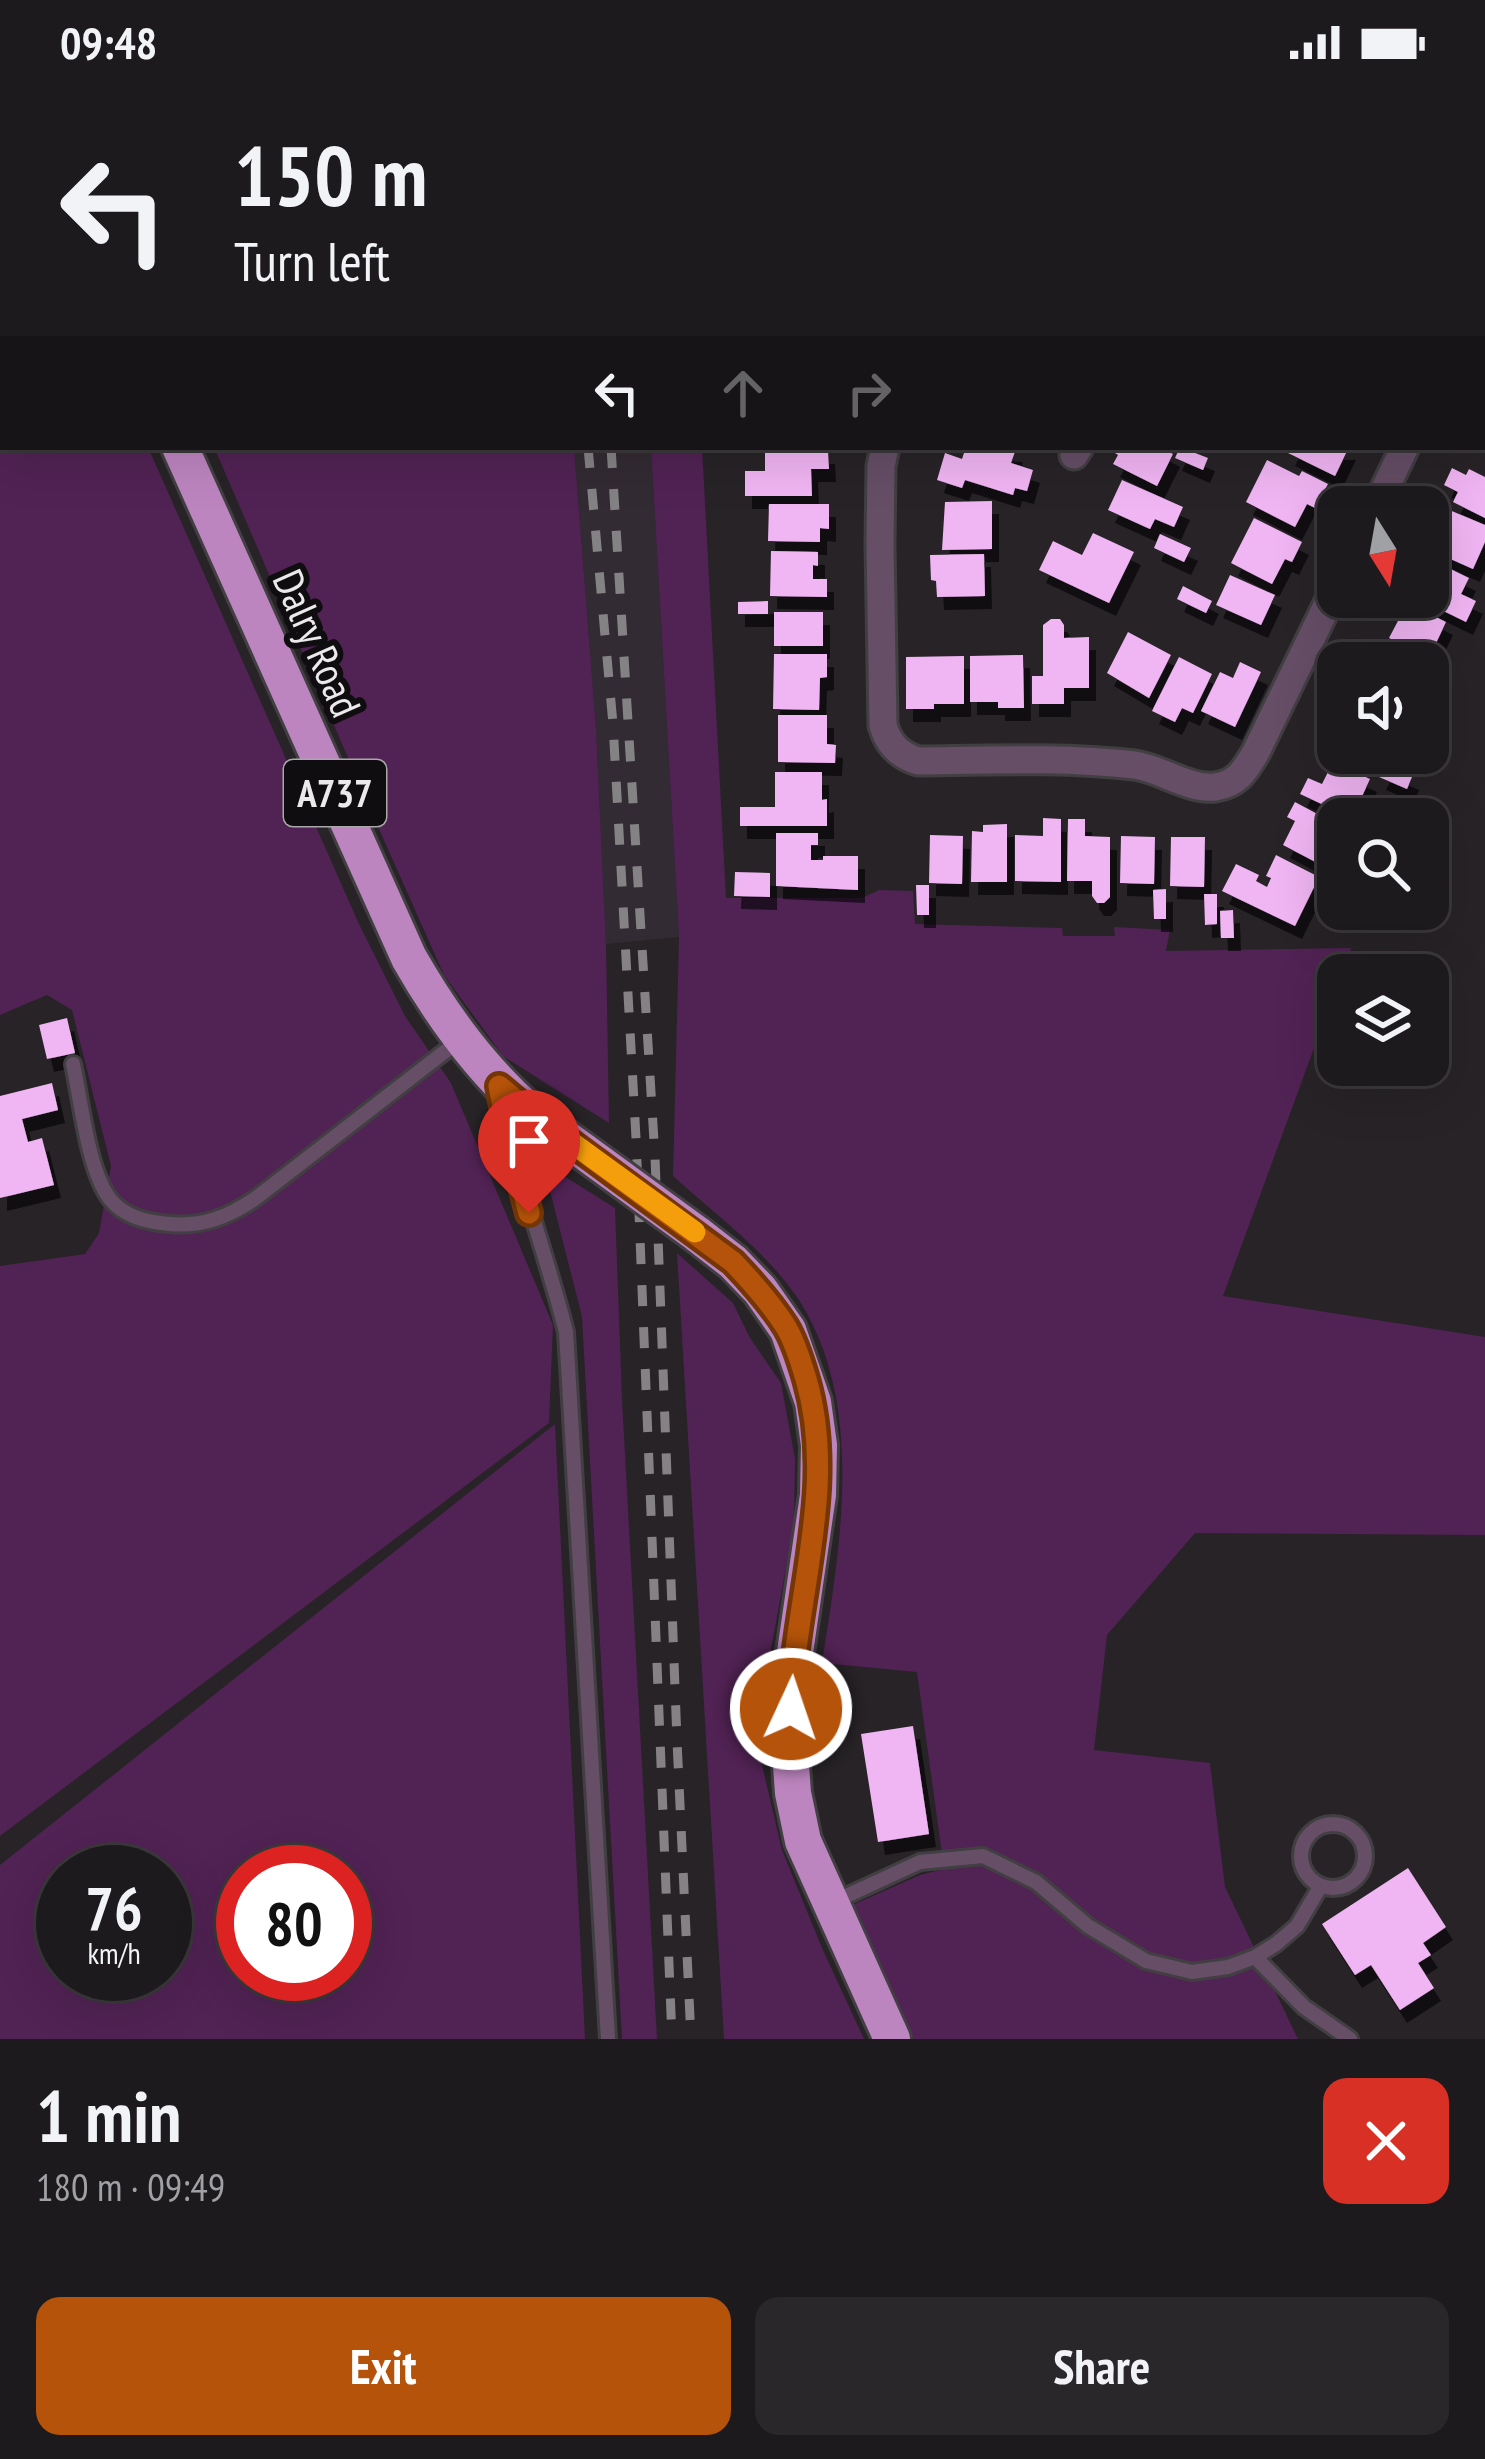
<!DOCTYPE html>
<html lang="en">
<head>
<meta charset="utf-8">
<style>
  body { margin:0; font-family:"PT Sans Narrow",sans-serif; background:#2a272a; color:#f1f3f6; height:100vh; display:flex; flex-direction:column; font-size:45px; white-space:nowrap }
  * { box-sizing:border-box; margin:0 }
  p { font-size:39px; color:#a0a1a4 }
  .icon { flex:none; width:66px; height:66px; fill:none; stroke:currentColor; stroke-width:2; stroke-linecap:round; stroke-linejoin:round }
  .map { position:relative; height:1955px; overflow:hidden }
  .drawer { display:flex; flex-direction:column; background:#1d1a1d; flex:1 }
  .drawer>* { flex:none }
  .banner { position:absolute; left:0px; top:0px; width:1485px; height:366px; box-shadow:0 12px 48px #0002,0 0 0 3px #3b383b; background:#1d1a1d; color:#f1f3f6; overflow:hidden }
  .needle { width:78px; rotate:169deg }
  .controls { position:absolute; left:1317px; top:402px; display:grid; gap:24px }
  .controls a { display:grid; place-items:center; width:132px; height:132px; border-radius:24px; background:#1d1a1d; box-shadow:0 12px 48px #0002,0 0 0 3px #3b383b; font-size:60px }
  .speed { position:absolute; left:36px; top:1761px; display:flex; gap:24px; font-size:60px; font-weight:700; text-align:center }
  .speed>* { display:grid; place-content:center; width:156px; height:156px; border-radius:50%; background:#1d1a1d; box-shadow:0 12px 48px #0002,0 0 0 3px #3b383b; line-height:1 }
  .speed small { font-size:30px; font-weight:400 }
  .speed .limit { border:18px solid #d22; background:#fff; color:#111 }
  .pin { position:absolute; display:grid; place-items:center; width:102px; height:102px; color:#fff; margin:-123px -51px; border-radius:50% 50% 50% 0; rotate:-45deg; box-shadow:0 0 12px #0007 }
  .pin .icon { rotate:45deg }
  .me { position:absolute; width:132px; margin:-66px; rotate:3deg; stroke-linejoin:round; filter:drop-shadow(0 0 9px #0008) }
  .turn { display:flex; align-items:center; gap:42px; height:252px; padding:0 36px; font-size:54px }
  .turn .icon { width:156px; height:156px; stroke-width:2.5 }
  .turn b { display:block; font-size:84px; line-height:102px }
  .lanes { display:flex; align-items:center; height:114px; padding:0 36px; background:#0003; justify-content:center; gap:60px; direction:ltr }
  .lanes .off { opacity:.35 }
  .round { display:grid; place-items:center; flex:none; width:126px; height:126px; border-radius:24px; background:#2a272a }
  .head { display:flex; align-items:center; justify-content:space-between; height:204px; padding:0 36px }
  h1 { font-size:72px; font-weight:700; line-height:90px }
  .action { display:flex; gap:24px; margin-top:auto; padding:24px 36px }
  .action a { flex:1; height:138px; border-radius:24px; background:#b45309; color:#fff; font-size:48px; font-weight:700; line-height:138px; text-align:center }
  .action a+a { background:#2a272a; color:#f1f3f6 }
  .status { display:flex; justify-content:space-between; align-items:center; height:84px; padding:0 60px; background:#1d1a1d; direction:ltr }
  .status svg { height:33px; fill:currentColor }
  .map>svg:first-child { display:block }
  .built { fill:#332b33 }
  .green { fill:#512254; fill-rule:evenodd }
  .building { fill:#f0b5f3; filter:url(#shadow) }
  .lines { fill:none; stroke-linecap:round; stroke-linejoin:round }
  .lane-casing { stroke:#423f42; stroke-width:20 }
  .street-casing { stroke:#423f42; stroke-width:33 }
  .highway-casing { stroke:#423f42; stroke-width:42 }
  .lane { stroke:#654e66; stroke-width:14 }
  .street { stroke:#654e66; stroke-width:27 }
  .highway { stroke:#bd85c0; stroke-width:36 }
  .rail { stroke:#858285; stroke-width:9; stroke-dasharray:21 21; stroke-linecap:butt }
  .highway-bridge-casing { stroke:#423f42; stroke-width:42; stroke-linecap:butt }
  .highway-bridge { stroke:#bd85c0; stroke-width:36 }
  .route-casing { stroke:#753606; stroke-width:30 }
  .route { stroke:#b45309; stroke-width:21 }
  .slow { stroke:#f59e0b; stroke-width:21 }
  .labels { text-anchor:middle; stroke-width:12; stroke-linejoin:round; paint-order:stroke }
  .shield { fill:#0f0d0f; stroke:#a9a7a9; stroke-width:3 }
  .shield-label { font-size:39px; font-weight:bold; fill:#ebe9eb }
  .street-label { font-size:42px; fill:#ebe9eb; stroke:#0f0d0f }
</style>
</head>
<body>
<div class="status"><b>09:48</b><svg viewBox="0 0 49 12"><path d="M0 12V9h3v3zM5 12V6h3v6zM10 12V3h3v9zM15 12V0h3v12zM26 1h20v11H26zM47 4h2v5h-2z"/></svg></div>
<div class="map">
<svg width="1485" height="1955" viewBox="0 0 1485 1955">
  <defs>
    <filter id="shadow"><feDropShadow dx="7" dy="13" stdDeviation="0" flood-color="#0009"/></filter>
  </defs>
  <rect width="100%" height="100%" fill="#272327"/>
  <path class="built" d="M 574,363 L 651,363 L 679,853 L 606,860 L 596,644 Z"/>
  <path class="green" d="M 0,0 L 545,0 L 545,3 L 3,3 L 3,32 L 0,28 Z
    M 0,127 L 3,131 L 3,363 L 148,363 L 359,840 L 405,932 L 451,999 L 553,1241 L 549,1339 L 0,1752 L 0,1182 L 85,1170 L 99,1149 L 111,1082 L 72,926 L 47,911 L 0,931 Z
    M 214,363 L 574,363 L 596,644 L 606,860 L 609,1039 L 503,972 L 444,891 L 371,727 Z
    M 651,363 L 702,363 L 726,814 L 862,814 L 879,806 L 913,807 L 915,840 L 1062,844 L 1063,852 L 1115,852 L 1114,843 L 1170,846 L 1166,867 L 1351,864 L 1341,891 L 1338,891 L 1338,899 L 1223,1212 L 1485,1253 L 1485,1451 L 1195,1449 L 1107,1551 L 1094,1666 L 1210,1679 L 1225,1803 L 1298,1955 L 910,1955 L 850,1822 L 920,1791 L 944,1785 L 917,1588 L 822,1579 C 840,1463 866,1321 799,1216 C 767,1168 716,1131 673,1092 L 679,853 Z
    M 543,1079 L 615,1124 L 622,1316 L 657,1955 L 622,1955 L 582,1233 Z
    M 677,1169 L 733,1219 L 750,1254 L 781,1299 L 795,1375 L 794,1441 L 771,1565 L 762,1681 L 782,1766 L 822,1864 L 864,1955 L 724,1955 Z
    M 555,1340 L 585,1955 L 0,1955 L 0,1781 ZM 63,1788 L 165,1788 L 165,1890 L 63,1890 ZM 243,1788 L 345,1788 L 345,1890 L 243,1890 Z"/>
  <path class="building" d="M 966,363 L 1016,365 L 1011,379 L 1033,386 L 1027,407 L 1015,404 L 1013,411 L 965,396 L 962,404 L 937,396 L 945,369 L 962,375 Z
    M 1118,363 L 1160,363 L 1173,370 L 1157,402 L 1113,380 L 1118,371 L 1115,369 Z
    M 1180,363 L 1208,374 L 1203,386 L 1175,374 Z
    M 1291,363 L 1349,363 L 1335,392 L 1288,369 Z
    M 765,367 L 828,367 L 829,385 L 811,385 L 812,412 L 745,412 L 745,387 L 765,387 Z
    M 1267,376 L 1299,392 L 1302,387 L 1328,400 L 1315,424 L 1307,420 L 1295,443 L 1246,418 Z
    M 1452,384 L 1466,391 L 1469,385 L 1485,393 L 1485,434 L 1453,418 L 1458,408 L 1444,401 Z
    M 1122,396 L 1183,423 L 1174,443 L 1155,435 L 1150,445 L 1108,426 Z
    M 992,417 L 992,465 L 942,466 L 945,418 Z
    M 769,420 L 829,420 L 829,445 L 820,444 L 820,458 L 768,457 Z
    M 1447,425 L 1485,441 L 1485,458 L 1473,485 L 1428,465 L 1428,440 L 1438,445 Z
    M 1254,434 L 1302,458 L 1292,478 L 1285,475 L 1272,500 L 1231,479 Z
    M 1093,449 L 1134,468 L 1109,519 L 1039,486 L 1053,457 L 1082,471 Z
    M 1160,450 L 1191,464 L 1184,478 L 1154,464 Z
    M 771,467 L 818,468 L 818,482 L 813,481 L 813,495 L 827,495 L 827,513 L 770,512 Z
    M 984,470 L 985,512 L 937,513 L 936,497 L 931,496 L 930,471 Z
    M 1428,474 L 1469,494 L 1461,510 L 1476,517 L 1466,538 L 1415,513 L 1428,513 Z
    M 1230,491 L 1275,511 L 1261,541 L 1216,521 Z
    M 1183,502 L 1212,517 L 1206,529 L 1177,515 Z
    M 1398,514 L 1446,538 L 1429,574 L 1389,554 L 1399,535 L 1390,531 Z
    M 768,517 L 768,530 L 738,530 L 738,518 Z
    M 774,528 L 823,528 L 823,562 L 774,562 Z
    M 1051,535 L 1060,535 L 1064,541 L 1064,554 L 1089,553 L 1089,604 L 1064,604 L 1064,620 L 1032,620 L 1032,592 L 1043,592 L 1043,541 Z
    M 1128,548 L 1171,571 L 1149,614 L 1107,589 Z
    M 774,570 L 827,570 L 827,593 L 820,594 L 819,626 L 773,625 Z
    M 1023,571 L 1024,624 L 998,624 L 998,618 L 970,618 L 970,572 Z
    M 964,572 L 964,620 L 934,620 L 934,625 L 906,625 L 906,573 Z
    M 1179,573 L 1212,590 L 1193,629 L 1182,624 L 1175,638 L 1152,627 Z
    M 1240,578 L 1261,588 L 1235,643 L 1201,627 L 1220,588 L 1233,594 Z
    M 778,631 L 827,631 L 827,660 L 836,661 L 835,679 L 778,678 Z
    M 1333,678 L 1370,695 L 1352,734 L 1300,710 L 1308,694 L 1322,700 Z
    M 1385,681 L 1412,693 L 1407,705 L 1379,693 Z
    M 775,688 L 822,688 L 822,716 L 827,715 L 827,742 L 740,742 L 740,723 L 775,723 Z
    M 1295,718 L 1338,741 L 1338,758 L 1325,783 L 1283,761 L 1295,737 L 1287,733 Z
    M 1043,734 L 1061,735 L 1061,798 L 1015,797 L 1015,751 L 1043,752 Z
    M 1068,735 L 1085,735 L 1085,752 L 1110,753 L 1110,813 L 1104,819 L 1097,819 L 1092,812 L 1092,797 L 1067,797 Z
    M 1007,740 L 1007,798 L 971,798 L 972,747 L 983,748 L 983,741 Z
    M 776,749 L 818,749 L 818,761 L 811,761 L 811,776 L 823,776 L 823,772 L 858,772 L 858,806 L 776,802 Z
    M 930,751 L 963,752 L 962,800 L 929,799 Z
    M 1121,752 L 1155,753 L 1154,800 L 1120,799 Z
    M 1171,753 L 1205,753 L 1204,803 L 1170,802 Z
    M 1276,771 L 1319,793 L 1295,842 L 1222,807 L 1236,780 L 1259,791 L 1256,797 L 1267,803 L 1271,794 L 1266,792 Z
    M 735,788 L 770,789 L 770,813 L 734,812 Z
    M 916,801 L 929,801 L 929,831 L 917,831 Z
    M 1166,805 L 1166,835 L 1154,835 L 1153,806 Z
    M 1204,810 L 1217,810 L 1217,840 L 1205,841 Z
    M 1233,826 L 1234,854 L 1221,854 L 1220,827 Z
    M 67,934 L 75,969 L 47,975 L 39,941 Z
    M 52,999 L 58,1026 L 22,1035 L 28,1058 L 42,1054 L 54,1101 L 0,1114 L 0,1012 Z
    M 913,1642 L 929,1750 L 878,1758 L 861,1650 Z
    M 1408,1784 L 1446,1843 L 1423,1859 L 1431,1871 L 1418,1879 L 1434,1904 L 1400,1926 L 1371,1881 L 1355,1891 L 1322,1840 Z"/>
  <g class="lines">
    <defs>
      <path id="lane" d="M 73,980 C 81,1016 88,1087 110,1115 C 124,1133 147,1138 169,1140 C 203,1143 228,1133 256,1114 L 461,955
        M 501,1013 C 517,1094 546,1168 566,1248 L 608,1955
        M1301 1772a32 32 0 1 1 64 0a32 32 0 1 1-64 0Z
        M 831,1819 L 920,1778 L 983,1772 L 1036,1798 L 1088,1842 L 1146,1877 L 1192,1888 L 1228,1883 L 1255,1873 L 1276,1860 L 1297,1842 L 1320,1803
        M 1255,1873 L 1304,1923 L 1350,1955"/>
      <path id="street" d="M 861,0 L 861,3
        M 1482,207 L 1485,201
        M 885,363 L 881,382 L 880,460 L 883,641 C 888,660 899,671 918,677 C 991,676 1063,673 1135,681 C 1162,685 1189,706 1215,703 C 1238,700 1245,686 1256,668 L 1338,499
        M 1074,371 L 1079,363
        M 1376,423 L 1405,363"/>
      <path id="highway" d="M 0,76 L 3,80
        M 180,363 L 409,874 C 442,932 480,985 531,1029
        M 697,1150 L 733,1178 L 760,1206 L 788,1246 L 813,1318 L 819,1361 L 818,1411 L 793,1582 L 790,1668 L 793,1709 L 803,1757 L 892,1955"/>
    </defs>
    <use href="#lane" class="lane-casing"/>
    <use href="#street" class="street-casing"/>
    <use href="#highway" class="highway-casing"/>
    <use href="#lane" class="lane"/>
    <use href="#street" class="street"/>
    <use href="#highway" class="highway"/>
    <path class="rail" d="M 558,0 L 558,3
      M 579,0 L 579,3
      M 588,363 L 613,640 L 636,1054 L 672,1955
      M 611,363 L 655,1073 L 677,1657 L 691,1955"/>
    <defs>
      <path id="highway-bridge" d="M 531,1029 L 697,1150"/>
    </defs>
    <use href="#highway-bridge" class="highway-bridge-casing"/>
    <use href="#highway-bridge" class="highway-bridge"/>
  </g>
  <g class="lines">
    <defs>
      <path id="route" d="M 529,1129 L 511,1062 L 499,1002 L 531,1029 L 733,1178 C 752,1198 771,1219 786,1243 C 795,1258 801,1278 806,1295 C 838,1404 794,1515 791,1625"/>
    </defs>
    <use href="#route" class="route-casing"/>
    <use href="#route" class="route"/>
    <path class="slow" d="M 549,1042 L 695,1148"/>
  </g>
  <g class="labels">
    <rect class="shield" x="284" y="676" width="102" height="66" rx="9"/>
    <g class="shield-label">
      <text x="335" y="723">A737</text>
    </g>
    <g class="street-label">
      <text transform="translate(317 559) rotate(66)" y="15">Dalry Road</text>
    </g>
  </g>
</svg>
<div class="controls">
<a><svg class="needle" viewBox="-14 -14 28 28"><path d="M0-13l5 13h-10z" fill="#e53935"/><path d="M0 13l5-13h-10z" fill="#a0a1a4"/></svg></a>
<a><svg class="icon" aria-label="sound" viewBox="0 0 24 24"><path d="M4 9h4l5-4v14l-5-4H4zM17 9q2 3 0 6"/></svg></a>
<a><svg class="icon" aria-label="search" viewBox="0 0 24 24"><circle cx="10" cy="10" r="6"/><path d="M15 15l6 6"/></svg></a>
<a><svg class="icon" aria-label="layers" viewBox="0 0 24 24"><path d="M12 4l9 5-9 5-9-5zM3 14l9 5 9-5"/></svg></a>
</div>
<div class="speed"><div>76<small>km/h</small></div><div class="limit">80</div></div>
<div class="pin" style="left:529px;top:1129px;background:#d93025"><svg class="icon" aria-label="arrive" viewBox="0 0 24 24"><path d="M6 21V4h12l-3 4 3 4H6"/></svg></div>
<svg class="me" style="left:791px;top:1625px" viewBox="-20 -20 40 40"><circle r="17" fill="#b45309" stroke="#fff" stroke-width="3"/><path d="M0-11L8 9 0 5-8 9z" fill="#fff"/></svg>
<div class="banner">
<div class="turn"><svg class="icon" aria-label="left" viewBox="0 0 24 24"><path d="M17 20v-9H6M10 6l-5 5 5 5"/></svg><div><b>150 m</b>Turn left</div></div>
<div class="lanes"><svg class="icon" aria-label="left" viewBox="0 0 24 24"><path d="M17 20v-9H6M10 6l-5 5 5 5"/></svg><svg class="icon off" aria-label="ahead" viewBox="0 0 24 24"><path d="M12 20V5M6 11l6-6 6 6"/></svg><svg class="icon off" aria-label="right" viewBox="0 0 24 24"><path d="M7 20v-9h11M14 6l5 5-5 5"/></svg></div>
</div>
</div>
<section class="drawer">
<div class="head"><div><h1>1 min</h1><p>180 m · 09:49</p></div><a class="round" style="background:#d93025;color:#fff"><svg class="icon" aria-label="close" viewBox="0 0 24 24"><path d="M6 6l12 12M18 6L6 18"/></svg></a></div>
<div class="action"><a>Exit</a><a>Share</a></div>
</section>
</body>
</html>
